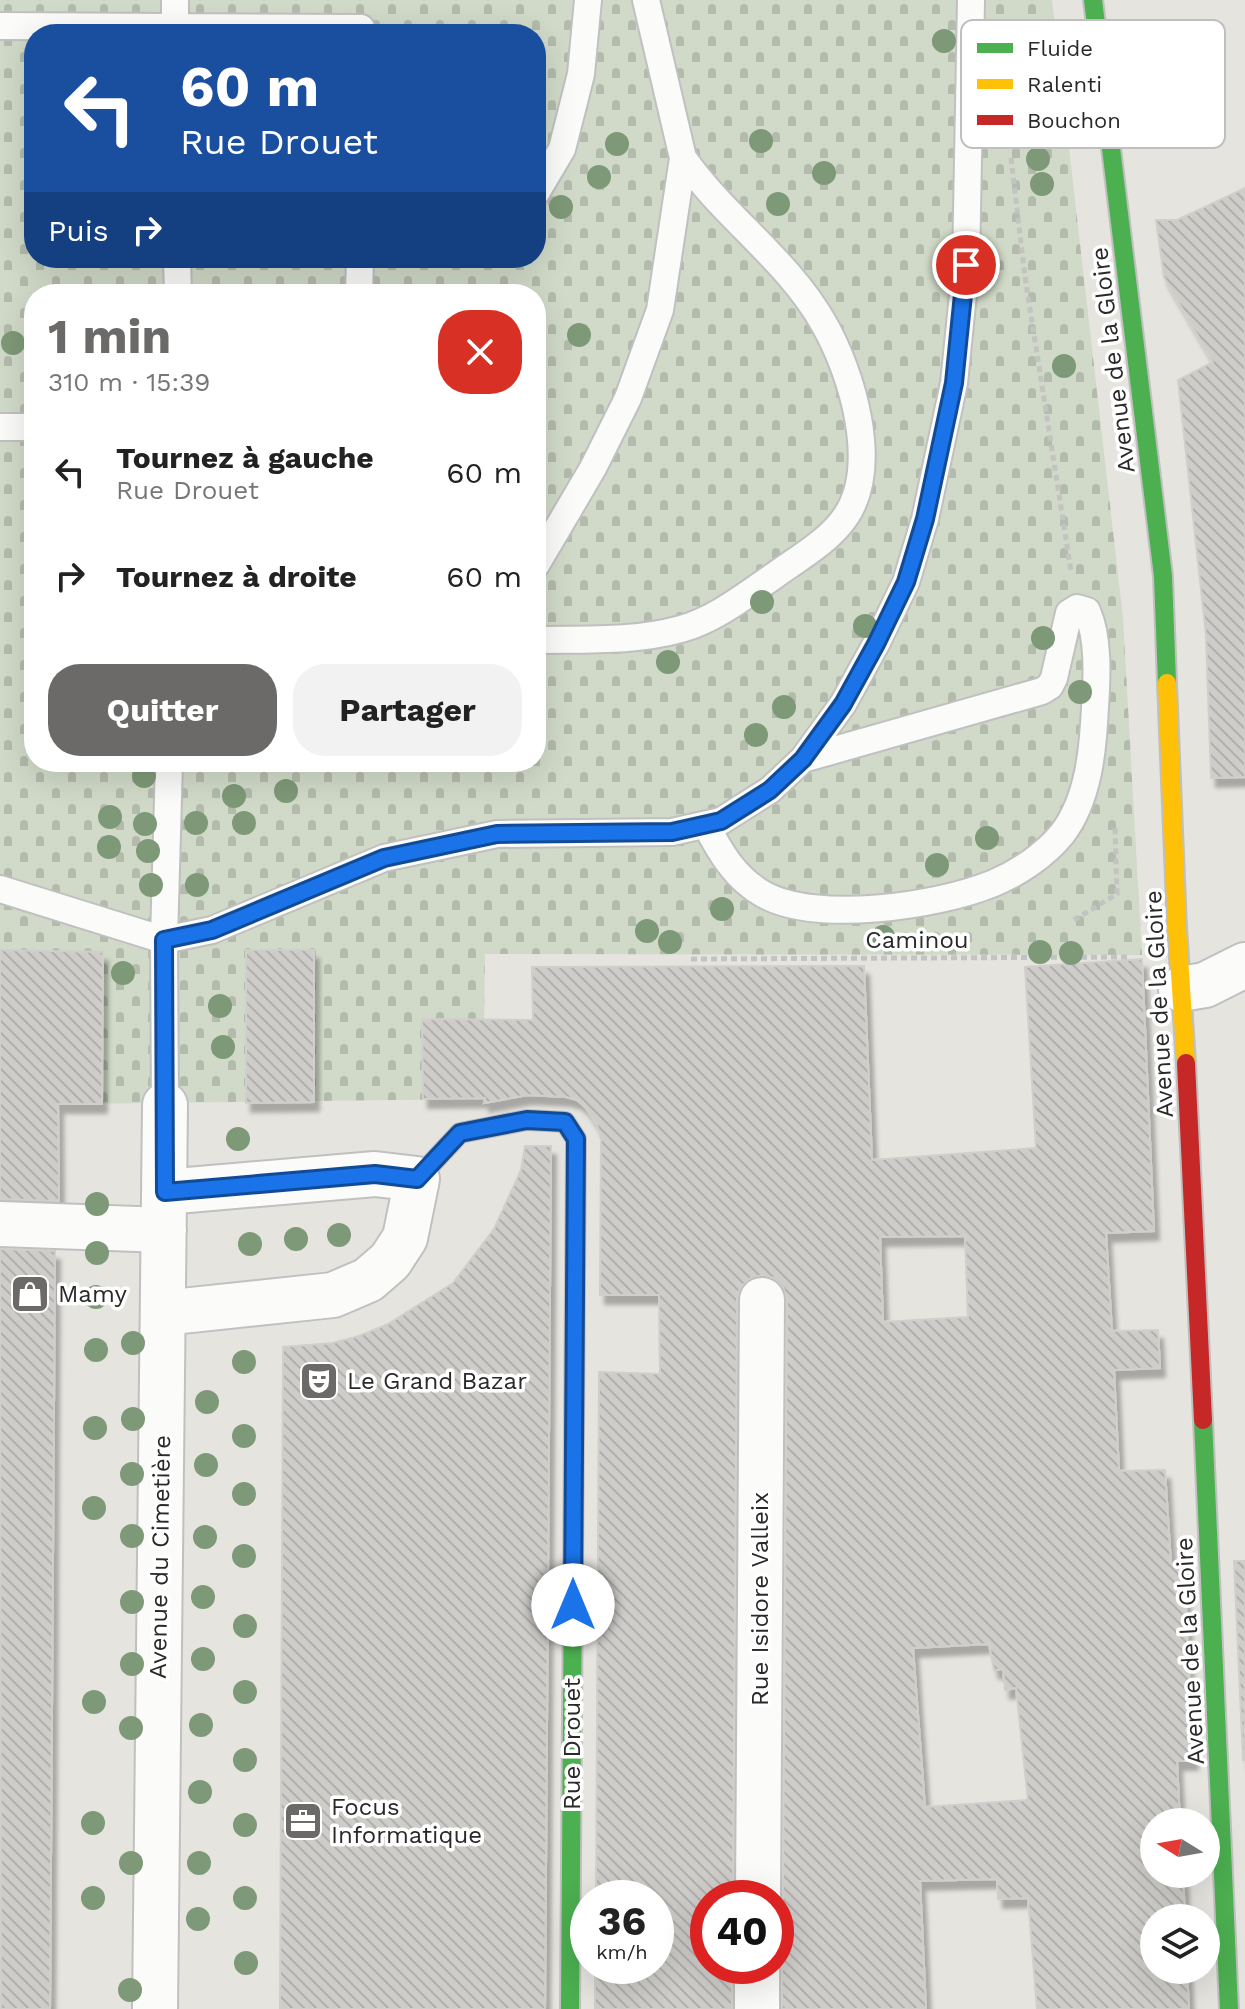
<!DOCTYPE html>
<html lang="fr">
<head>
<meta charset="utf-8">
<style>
  body { margin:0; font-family:"Work Sans",sans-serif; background:#f2f2f2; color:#222; height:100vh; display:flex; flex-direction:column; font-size:30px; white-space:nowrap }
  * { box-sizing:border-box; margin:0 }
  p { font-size:26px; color:#767676 }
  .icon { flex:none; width:44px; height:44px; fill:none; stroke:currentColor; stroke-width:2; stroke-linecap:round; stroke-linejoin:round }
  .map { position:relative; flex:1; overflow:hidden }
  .side { position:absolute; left:24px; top:284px; width:522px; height:488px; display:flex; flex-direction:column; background:#fff; border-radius:32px; box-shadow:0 8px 32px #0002 }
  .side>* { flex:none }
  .banner { position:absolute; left:24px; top:24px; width:522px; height:244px; border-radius:32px; box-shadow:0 8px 32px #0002; background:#1a4fa0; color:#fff; overflow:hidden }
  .needle { width:52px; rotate:281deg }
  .tools { position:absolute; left:1140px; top:1808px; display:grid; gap:16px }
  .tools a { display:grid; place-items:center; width:80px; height:80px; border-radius:50%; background:#fff; box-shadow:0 8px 32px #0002; font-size:40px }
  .speed { position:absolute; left:570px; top:1880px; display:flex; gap:16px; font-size:40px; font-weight:700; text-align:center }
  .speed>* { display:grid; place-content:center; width:104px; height:104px; border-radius:50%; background:#fff; box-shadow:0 8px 32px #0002; line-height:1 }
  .speed small { font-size:20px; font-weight:400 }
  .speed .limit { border:12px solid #d22; background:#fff; color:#111 }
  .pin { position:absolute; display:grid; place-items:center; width:68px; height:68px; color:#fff; margin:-34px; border:4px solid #fff; border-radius:50%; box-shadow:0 2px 8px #0007 }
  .me { position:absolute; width:88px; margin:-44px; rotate:0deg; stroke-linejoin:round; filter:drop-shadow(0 0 6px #0008) }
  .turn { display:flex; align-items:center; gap:28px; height:168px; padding:0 24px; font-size:36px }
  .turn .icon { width:104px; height:104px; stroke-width:2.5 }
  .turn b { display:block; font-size:56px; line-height:68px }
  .then { display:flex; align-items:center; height:76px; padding:0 24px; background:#0003; gap:16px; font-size:30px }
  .round { display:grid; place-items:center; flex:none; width:84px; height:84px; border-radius:32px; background:#f2f2f2 }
  .head { display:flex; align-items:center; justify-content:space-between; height:136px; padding:0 24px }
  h1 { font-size:48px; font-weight:700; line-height:60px; color:#6b6a69 }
  .button { display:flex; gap:16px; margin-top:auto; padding:16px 24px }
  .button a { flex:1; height:92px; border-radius:32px; background:#6b6a69; color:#fff; font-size:32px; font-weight:700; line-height:92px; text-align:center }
  .button a+a { background:#f2f2f2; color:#222 }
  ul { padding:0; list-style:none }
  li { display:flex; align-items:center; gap:24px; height:104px; padding:0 24px }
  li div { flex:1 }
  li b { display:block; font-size:30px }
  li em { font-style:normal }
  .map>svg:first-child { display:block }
  .cemetery { fill:url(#cemetery-stones); fill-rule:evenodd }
  .building { fill:url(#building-back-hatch); stroke:#d1cfcb; stroke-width:2; fill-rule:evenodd; filter:url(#shadow) }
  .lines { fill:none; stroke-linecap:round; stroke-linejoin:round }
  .lane-casing { stroke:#c0c0c0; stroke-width:30 }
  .street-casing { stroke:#c0c0c0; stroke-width:48 }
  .fast-casing { stroke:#c0c0c0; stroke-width:22 }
  .slow-casing { stroke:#c0c0c0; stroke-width:22 }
  .jam-casing { stroke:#c0c0c0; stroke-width:22 }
  .path { stroke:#c3c3c2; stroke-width:5; stroke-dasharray:6 4; stroke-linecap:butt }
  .lane { stroke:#fbfbfa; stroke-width:26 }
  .street { stroke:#fbfbfa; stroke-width:44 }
  .fast { stroke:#4caf50; stroke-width:18 }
  .slow { stroke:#ffc107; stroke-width:18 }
  .jam { stroke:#c62828; stroke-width:18 }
  .tree { fill:#7e9977 }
  .route-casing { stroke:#114b97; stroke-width:20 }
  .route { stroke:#1a73e8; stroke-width:14 }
  .labels { text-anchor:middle; stroke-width:7; stroke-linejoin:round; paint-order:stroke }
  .street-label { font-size:24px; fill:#292929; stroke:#fff }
  .poi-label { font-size:24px; fill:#292929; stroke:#fff; text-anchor:start }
  .key { fill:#fff; stroke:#bfbfbf; stroke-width:2 }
  .key-label { font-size:22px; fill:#292929 }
</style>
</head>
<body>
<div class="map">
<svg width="1245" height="2009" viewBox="0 0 1245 2009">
  <defs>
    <pattern id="cemetery-stones" width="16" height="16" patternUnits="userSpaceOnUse" patternTransform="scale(2)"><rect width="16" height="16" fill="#d1dac8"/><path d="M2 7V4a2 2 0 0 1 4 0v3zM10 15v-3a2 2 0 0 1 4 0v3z" fill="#b3bbac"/></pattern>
    <pattern id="building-back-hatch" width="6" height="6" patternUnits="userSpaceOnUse" patternTransform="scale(2)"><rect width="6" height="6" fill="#cfcdca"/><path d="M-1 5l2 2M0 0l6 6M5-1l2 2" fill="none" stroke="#b2b0ae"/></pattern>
    <filter id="shadow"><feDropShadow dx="5" dy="9" stdDeviation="2" flood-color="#0004"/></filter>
  </defs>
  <rect width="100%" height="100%" fill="#e6e4df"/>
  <path class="cemetery" d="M 0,0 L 1052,0 L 1123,618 L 1142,955 L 485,954 L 483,1099 L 0,1105 ZM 34,34 L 536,34 L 536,258 L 34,258 ZM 34,294 L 536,294 L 536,762 L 34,762 Z"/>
  <path class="building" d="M 1245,188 L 1245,777 L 1211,778 L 1206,635 L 1178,380 L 1213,362 L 1164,277 L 1156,220 L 1177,220 Z
    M 0,950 L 103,952 L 102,1104 L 58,1104 L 59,1201 L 0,1199 Z
    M 246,950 L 314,950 L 314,1102 L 246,1103 Z
    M 1142,959 L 1154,1231 L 1106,1233 L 1112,1331 L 1158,1330 L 1160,1368 L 1114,1370 L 1119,1471 L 1165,1470 L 1171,1564 L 1184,1563 L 1193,1761 L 1177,1761 L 1180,1822 L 1154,1822 L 1154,1874 L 1183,1874 L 1185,1918 L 1154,1918 L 1154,1970 L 1187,1970 L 1189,2009 L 1037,2009 L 1028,1898 L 998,1899 L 997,1879 L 920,1881 L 926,2009 L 782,2009 L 782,1966 L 776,1951 L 776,1914 L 783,1898 L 787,1300 L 783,1287 L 774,1278 L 763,1275 L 749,1279 L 740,1288 L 737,1300 L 733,1898 L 708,1898 L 708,1966 L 732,1966 L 732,2009 L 595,2009 L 595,1966 L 656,1966 L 656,1898 L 596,1898 L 599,1372 L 660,1374 L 659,1295 L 600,1295 L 601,1139 L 597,1125 L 586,1108 L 577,1100 L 566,1097 L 528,1095 L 484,1103 L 485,1098 L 423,1099 L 422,1019 L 533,1020 L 532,967 L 864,966 L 872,1160 L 1036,1148 L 1025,967 ZM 965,1236 L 968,1317 L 883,1322 L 880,1237 ZM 989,1644 L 994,1670 L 1003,1669 L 1005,1690 L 1016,1688 L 1028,1800 L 925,1807 L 913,1648 Z
    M 525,1146 L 551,1146 L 545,2009 L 280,2009 L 283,1347 L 333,1343 L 359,1336 L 388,1324 L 453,1283 L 494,1229 L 521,1170 Z
    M 0,1249 L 55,1251 L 50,2009 L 1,2009 Z
    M 1234,1561 L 1245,1561 L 1245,1760 L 1243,1760 Z"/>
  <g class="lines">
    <defs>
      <path id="lane" d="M 175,0 L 175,34
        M 0,26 L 361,28 L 361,34
        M 536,193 L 562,149 L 581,74 L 588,0
        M 177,258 L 178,294
        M 359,294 L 360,258
        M 0,427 L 34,427
        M 536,565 L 593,468 L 628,398 L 660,310 L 683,158 L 646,0
        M 536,640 C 585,639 634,642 681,629 C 714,620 743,597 771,578 C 795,560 829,542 846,516 C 880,465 852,373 824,324 C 788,260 725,218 683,158
        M 706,825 C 720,852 735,878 763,894 C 816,924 939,906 994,883 C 1018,873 1045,855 1062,834 C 1089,799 1093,749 1095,707 C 1097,677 1099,638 1087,611 L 1077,608 L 1069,613 L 1054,678 L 1050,686 L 1042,691 L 803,759
        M 0,889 L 164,940 L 212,930 L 384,858 L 497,834 L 672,832 L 721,821 L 770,790 L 803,759 L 843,704 L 876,644 L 906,582 L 925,519 L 954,383 L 966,265 L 971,0
        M 165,1105 L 164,940 L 169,762"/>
      <path id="street" d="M 1181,989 L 1205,985 L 1245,965
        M 0,1224 L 164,1230
        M 163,1313 L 333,1295 L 368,1280 L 390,1261 L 405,1238 L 417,1179 L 375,1174 L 165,1192
        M 758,1898 L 762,1300
        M 155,2009 L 165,1105
        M 757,2009 L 757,1966"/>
      <path id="fast" d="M 1093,0 L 1163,576 L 1167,683
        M 417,1179 L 460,1133 L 527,1120 L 565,1122 L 576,1139 L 570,2009
        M 1203,1420 L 1229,2009"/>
      <path id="slow" d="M 1167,683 L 1177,928 L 1186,1063"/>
      <path id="jam" d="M 1186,1063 L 1203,1420"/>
    </defs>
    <use href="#lane" class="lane-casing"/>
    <use href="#street" class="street-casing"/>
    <use href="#fast" class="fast-casing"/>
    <use href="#slow" class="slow-casing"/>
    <use href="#jam" class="jam-casing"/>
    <path class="path" d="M 1011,158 L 1025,277 L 1071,571
      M 1074,920 L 1117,894 L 1115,828 L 1113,826
      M 691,959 L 1130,957"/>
    <use href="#lane" class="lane"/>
    <use href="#street" class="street"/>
    <use href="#fast" class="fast"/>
    <use href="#slow" class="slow"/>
    <use href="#jam" class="jam"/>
  </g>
  <g class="tree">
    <circle cx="944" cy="41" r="12"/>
    <circle cx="761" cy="141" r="12"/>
    <circle cx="617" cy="144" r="12"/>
    <circle cx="1038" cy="159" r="12"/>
    <circle cx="824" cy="173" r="12"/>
    <circle cx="599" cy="177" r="12"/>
    <circle cx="1042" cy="184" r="12"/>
    <circle cx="778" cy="204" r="12"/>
    <circle cx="561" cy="207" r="12"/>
    <circle cx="579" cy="335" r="12"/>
    <circle cx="13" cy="343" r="12"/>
    <circle cx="1064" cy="366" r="12"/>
    <circle cx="762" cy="602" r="12"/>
    <circle cx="865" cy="626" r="12"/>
    <circle cx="1043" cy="638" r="12"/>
    <circle cx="668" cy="662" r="12"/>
    <circle cx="1080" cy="692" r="12"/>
    <circle cx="784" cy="707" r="12"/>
    <circle cx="756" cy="735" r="12"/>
    <circle cx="144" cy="776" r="12"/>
    <circle cx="286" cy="791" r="12"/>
    <circle cx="234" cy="796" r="12"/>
    <circle cx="110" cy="817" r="12"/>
    <circle cx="196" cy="823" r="12"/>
    <circle cx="244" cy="823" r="12"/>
    <circle cx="145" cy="824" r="12"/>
    <circle cx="987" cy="838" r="12"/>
    <circle cx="109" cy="847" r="12"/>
    <circle cx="148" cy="851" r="12"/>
    <circle cx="937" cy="865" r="12"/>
    <circle cx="151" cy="885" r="12"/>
    <circle cx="197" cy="885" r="12"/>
    <circle cx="722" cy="909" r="12"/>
    <circle cx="647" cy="931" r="12"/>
    <circle cx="883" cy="937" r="12"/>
    <circle cx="670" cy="942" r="12"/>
    <circle cx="1040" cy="952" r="12"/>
    <circle cx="1071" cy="953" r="12"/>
    <circle cx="123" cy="973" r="12"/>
    <circle cx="220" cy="1006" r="12"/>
    <circle cx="223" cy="1047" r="12"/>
    <circle cx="238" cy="1139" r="12"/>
    <circle cx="97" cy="1204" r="12"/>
    <circle cx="339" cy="1235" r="12"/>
    <circle cx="296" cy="1239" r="12"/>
    <circle cx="250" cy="1244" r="12"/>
    <circle cx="97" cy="1253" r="12"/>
    <circle cx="96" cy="1297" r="12"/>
    <circle cx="133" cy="1343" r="12"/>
    <circle cx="96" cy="1350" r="12"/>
    <circle cx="244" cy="1362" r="12"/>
    <circle cx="207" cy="1402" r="12"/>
    <circle cx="133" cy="1419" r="12"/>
    <circle cx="95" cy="1428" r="12"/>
    <circle cx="244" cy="1436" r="12"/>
    <circle cx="206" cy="1465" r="12"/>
    <circle cx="132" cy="1474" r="12"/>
    <circle cx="244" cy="1494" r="12"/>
    <circle cx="94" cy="1508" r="12"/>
    <circle cx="132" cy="1536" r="12"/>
    <circle cx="205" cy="1537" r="12"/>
    <circle cx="244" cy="1556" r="12"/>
    <circle cx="203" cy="1597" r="12"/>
    <circle cx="132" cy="1602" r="12"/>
    <circle cx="245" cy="1626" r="12"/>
    <circle cx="203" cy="1659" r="12"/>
    <circle cx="132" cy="1664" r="12"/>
    <circle cx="245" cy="1692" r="12"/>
    <circle cx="94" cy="1702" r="12"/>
    <circle cx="201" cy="1725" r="12"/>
    <circle cx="131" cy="1728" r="12"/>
    <circle cx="245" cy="1760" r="12"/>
    <circle cx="200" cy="1792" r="12"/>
    <circle cx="93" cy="1823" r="12"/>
    <circle cx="245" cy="1825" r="12"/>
    <circle cx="131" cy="1863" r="12"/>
    <circle cx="199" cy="1863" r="12"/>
    <circle cx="93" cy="1898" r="12"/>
    <circle cx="245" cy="1898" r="12"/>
    <circle cx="198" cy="1919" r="12"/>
    <circle cx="246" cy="1963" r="12"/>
    <circle cx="130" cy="1990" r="12"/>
  </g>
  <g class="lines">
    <defs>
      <path id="route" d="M 573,1605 L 576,1139 L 565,1122 L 527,1120 L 460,1133 L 417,1179 L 375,1174 L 165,1192 L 164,940 L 212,930 L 384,858 L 497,834 L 672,832 L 721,821 L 770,790 L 803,759 L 843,704 L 876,644 L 906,582 L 925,519 L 954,383 L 966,265"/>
    </defs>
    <use href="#route" class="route-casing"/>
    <use href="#route" class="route"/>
  </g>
  <defs>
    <symbol id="shop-square" viewBox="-11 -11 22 22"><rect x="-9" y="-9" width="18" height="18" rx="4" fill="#6b6a69" stroke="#fff"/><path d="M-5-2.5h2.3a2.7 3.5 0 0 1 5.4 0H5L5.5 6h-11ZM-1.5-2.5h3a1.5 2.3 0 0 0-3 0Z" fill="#fff"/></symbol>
    <symbol id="theatre-square" viewBox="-11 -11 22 22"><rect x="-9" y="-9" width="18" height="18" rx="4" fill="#6b6a69" stroke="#fff"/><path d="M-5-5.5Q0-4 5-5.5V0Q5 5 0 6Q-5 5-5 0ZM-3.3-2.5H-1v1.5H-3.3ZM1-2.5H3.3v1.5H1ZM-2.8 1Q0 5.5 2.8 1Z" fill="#fff"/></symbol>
    <symbol id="office-square" viewBox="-11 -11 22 22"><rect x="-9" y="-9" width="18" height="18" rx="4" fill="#6b6a69" stroke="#fff"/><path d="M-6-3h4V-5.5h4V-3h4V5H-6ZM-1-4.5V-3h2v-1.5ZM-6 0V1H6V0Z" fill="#fff"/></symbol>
  </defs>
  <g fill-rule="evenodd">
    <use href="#shop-square" x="8" y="1272" width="44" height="44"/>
    <use href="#theatre-square" x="297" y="1359" width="44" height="44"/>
    <use href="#office-square" x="281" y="1799" width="44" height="44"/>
  </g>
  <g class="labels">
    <g class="street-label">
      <text transform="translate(1113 360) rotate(-97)" y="8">Avenue de la Gloire</text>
      <text x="917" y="948">Caminou</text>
      <text transform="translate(1159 1004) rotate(-93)" y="8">Avenue de la Gloire</text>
      <text transform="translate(160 1557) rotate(-89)" y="8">Avenue du Cimetière</text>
      <text transform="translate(760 1599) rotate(-90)" y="8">Rue Isidore Valleix</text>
      <text transform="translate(1190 1651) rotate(-93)" y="8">Avenue de la Gloire</text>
      <text transform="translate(572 1744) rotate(-90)" y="8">Rue Drouet</text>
    </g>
    <g class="poi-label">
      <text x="58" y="1302">Mamy</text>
      <text x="347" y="1389">Le Grand Bazar</text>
      <text x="331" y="1815">Focus<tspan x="331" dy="28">Informatique</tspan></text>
    </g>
  </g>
  <rect x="961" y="20" width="264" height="128" rx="12" class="key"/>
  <rect x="977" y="43" width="36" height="10" fill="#4caf50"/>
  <rect x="977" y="79" width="36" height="10" fill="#ffc107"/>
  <rect x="977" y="115" width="36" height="10" fill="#c62828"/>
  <g class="key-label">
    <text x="1027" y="56">Fluide</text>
    <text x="1027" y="92">Ralenti</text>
    <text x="1027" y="128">Bouchon</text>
  </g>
</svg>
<div class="tools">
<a><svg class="needle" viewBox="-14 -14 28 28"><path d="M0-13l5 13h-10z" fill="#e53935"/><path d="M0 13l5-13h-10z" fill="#767676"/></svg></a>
<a><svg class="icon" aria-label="layers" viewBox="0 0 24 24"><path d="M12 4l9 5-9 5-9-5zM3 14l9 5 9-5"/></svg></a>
</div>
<div class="speed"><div>36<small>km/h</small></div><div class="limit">40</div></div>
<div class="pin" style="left:966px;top:265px;background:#d93025"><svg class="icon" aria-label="arrive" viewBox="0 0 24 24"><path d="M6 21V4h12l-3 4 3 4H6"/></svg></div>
<svg class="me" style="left:573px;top:1605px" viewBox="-20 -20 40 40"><circle r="19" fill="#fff"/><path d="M0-13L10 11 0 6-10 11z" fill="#1a73e8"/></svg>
<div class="banner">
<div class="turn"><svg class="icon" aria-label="left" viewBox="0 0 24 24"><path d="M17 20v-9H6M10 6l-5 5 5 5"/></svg><div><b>60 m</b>Rue Drouet</div></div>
<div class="then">Puis<svg class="icon" aria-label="right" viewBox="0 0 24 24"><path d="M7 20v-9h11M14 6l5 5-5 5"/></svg></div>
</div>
<section class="side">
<div class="head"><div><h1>1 min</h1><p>310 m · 15:39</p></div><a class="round" style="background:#d93025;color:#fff"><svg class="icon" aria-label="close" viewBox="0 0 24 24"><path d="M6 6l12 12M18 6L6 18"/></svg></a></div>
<ul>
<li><svg class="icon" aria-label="left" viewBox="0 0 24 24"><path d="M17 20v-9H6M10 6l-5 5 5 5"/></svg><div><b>Tournez à gauche</b><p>Rue Drouet</p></div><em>60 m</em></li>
<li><svg class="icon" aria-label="right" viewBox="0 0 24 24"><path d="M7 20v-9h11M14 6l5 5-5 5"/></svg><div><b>Tournez à droite</b></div><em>60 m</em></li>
</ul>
<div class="button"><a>Quitter</a><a>Partager</a></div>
</section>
</div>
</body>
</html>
